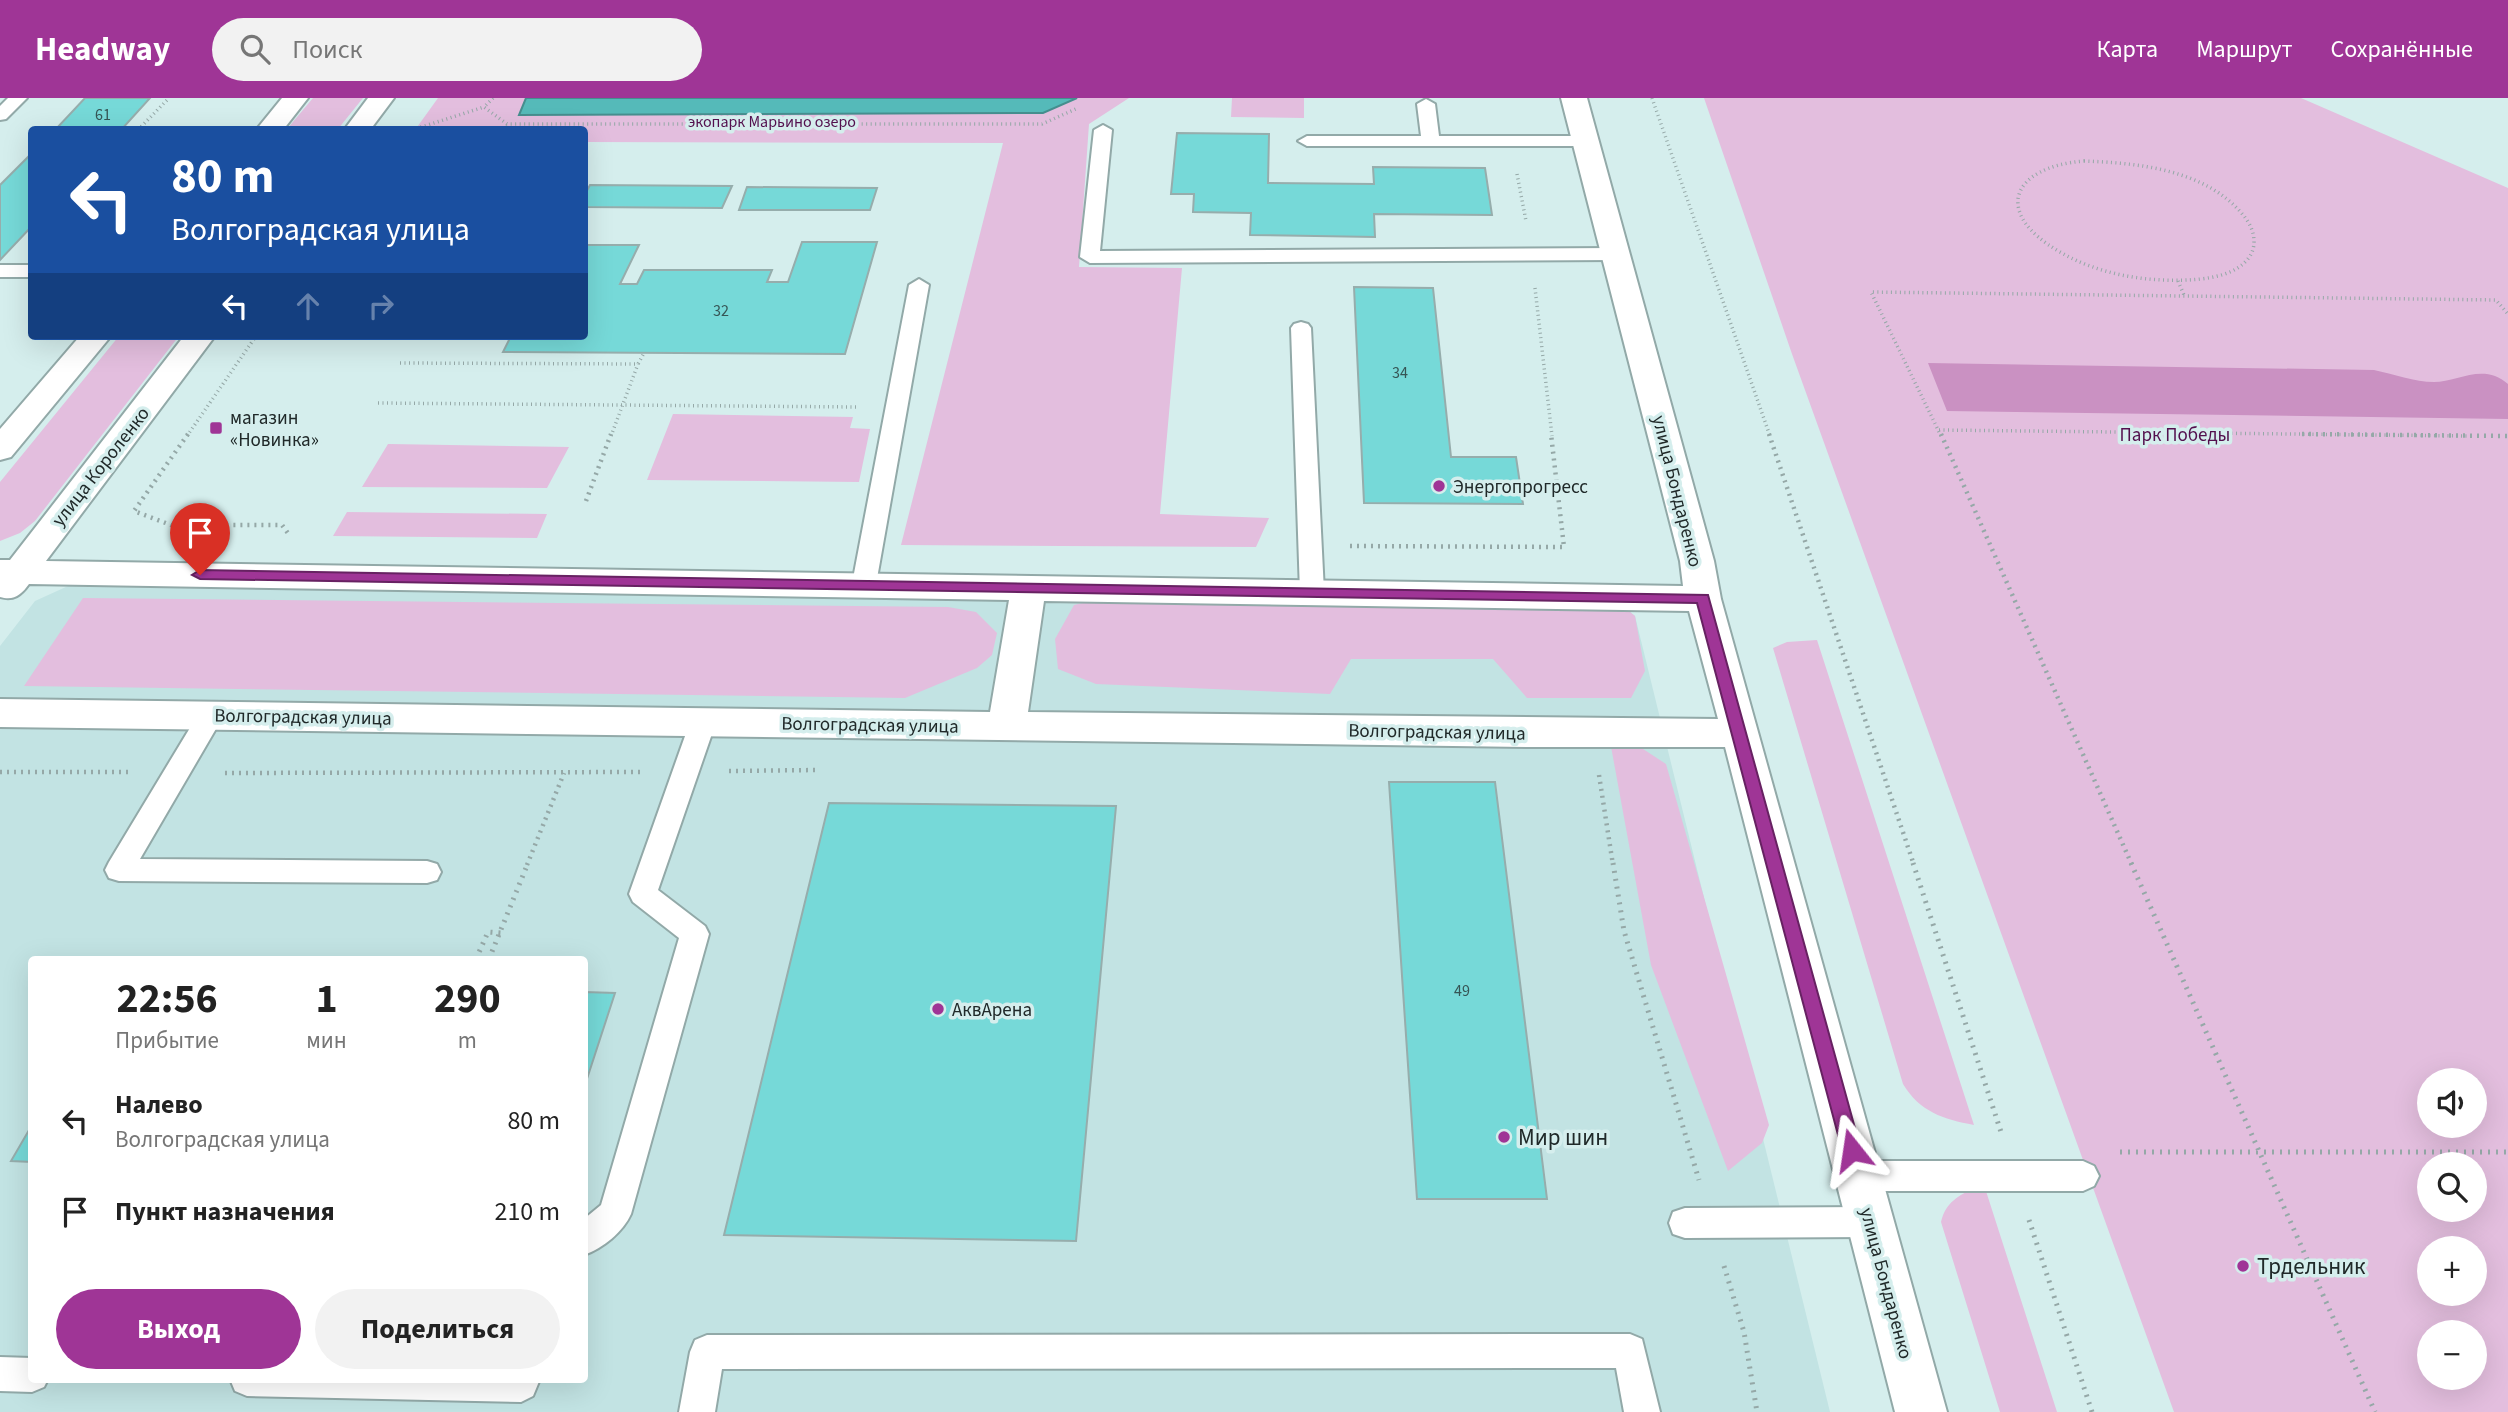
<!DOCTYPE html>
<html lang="ru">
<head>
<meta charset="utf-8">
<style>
  body { margin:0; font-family:"Source Sans 3",sans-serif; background:#f2f2f2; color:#222; height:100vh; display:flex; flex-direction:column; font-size:26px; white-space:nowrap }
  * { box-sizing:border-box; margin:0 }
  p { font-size:23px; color:#767676 }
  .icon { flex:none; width:38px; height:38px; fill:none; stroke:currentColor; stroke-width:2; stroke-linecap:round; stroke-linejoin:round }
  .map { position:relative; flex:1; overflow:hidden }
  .panel { position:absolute; left:28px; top:858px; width:560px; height:427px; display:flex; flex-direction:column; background:#fff; border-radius:7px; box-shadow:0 7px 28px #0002 }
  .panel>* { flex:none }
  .banner { position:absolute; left:28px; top:28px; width:560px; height:214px; border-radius:7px; box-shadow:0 7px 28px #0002; background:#1a4fa0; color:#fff; overflow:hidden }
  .fabs { position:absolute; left:2417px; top:970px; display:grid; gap:14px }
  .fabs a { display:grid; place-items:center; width:70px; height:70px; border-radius:50%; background:#fff; box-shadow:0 7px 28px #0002; font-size:35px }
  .pin { position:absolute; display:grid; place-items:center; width:60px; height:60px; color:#fff; margin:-72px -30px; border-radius:50% 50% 50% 0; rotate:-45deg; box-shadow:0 0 7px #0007 }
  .pin .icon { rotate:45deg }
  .me { position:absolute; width:77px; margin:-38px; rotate:345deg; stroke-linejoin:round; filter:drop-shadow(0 0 5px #0008) }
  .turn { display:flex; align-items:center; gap:24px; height:147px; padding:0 28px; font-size:32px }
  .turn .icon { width:91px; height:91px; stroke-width:2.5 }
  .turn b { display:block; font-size:49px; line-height:60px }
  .lanes { display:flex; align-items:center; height:66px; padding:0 28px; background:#0003; justify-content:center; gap:35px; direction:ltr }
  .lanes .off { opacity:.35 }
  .eta { display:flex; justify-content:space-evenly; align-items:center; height:119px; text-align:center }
  .eta b { font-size:42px; font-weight:700; line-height:49px }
  .cta { display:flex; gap:14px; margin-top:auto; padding:14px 28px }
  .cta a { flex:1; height:80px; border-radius:42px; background:#9f3596; color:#fff; font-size:28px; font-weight:700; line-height:80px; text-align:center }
  .cta a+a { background:#f2f2f2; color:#222 }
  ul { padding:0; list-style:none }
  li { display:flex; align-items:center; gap:21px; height:91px; padding:0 28px }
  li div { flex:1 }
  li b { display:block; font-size:26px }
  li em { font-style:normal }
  header { display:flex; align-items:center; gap:42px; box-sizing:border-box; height:98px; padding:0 35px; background:#9f3596; color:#fff }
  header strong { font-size:33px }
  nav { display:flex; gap:38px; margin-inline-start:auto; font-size:24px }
  .search { width:490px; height:63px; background:#f2f2f2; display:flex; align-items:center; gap:18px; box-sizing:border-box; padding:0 24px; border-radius:38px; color:#767676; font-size:26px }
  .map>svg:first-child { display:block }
  .built { fill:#c2e3e3; fill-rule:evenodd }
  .green { fill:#e3bede; fill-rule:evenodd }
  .forest { fill:#ca91c2 }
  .water { fill:#55bab9; stroke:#458e8e; stroke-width:2 }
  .building { fill:#76d9d8; stroke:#96adac; stroke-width:2 }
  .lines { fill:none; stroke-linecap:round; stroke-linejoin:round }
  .lane-casing { stroke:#92a9a8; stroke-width:4 }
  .secondary-casing { stroke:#92a9a8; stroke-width:4 }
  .path-far2 { stroke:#95a8a7; stroke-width:3.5; stroke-dasharray:1 3.5; stroke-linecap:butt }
  .path-far1 { stroke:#95a8a7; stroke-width:4.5; stroke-dasharray:2 5; stroke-linecap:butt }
  .path { stroke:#95a8a7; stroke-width:5; stroke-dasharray:2 6; stroke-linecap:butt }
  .lane { fill:#fff; fill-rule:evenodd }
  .secondary { fill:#fff; fill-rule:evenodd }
  .route { fill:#9f3596; stroke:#672262; stroke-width:2 }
  .poi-dot { fill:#9f3596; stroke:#d5eeed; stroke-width:2.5 }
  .labels { text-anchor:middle; stroke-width:7; stroke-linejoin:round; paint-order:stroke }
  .number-label { font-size:16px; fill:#365555 }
  .far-park-label { font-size:16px; fill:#53104e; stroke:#d5eeed }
  .poi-label { font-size:19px; fill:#202929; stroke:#d5eeed; text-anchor:start }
  .park-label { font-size:19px; fill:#53104e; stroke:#d5eeed }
  .street-label { font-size:19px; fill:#202929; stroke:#d5eeed }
  .near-poi-label { font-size:23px; fill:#202929; stroke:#d5eeed; text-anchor:start }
</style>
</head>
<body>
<header>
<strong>Headway</strong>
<div class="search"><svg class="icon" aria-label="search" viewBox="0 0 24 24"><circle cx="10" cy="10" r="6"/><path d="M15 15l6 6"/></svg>Поиск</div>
<nav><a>Карта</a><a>Маршрут</a><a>Сохранённые</a></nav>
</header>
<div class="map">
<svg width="2508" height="1314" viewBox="0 0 2508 1314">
  <rect width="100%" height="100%" fill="#d5eeed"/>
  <path class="built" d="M 68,488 L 1603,503 L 1624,509 L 1635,518 L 1830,1314 L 0,1314 L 0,548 L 35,503 ZM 32,861 L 584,861 L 584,1281 L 32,1281 Z"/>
  <path class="green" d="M 313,0 L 363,0 L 338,31 L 287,31 Z
    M 438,0 L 1129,0 L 1089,26 L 1079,169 L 1182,170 L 1160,416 L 1269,420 L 1256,449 L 901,447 L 1003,45 L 585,44 L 584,32 L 415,32 Z
    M 1232,0 L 1304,0 L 1304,20 L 1231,19 Z
    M 1704,0 L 2301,0 L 2508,90 L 2508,1314 L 2174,1314 L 1792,256 ZM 2429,982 L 2474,982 L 2474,1027 L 2429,1027 ZM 2429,1066 L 2474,1066 L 2474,1111 L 2429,1111 ZM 2429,1150 L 2474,1150 L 2474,1195 L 2429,1195 ZM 2429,1234 L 2474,1234 L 2474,1279 L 2429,1279 Z
    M 119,238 L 179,238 L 35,423 L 20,435 L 0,443 L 0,384 Z
    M 673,316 L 853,319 L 850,330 L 870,331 L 859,384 L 647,382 Z
    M 388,346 L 389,346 L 569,349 L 547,390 L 362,389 Z
    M 347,414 L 547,416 L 537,440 L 333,438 Z
    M 1114,498 L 1624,509 L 1635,518 L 1645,573 L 1631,600 L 1527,600 L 1493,561 L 1351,561 L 1330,596 L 1096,586 L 1058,571 L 1055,541 L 1074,507 Z
    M 83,500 L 948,509 L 976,514 L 997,535 L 992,557 L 977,570 L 905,600 L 24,588 Z
    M 1817,542 L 1974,1027 C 1943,1021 1920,1014 1903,986 L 1773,550 L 1787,544 Z
    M 1610,643 L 1640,649 L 1666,666 L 1769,1027 L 1762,1045 L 1728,1073 L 1651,867 Z
    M 1976,1089 L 1985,1090 L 2057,1314 L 2000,1314 L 1941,1124 C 1946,1104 1958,1098 1976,1089 Z"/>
  <path class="forest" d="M 1928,265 L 2374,272 C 2393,276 2415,284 2434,284 C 2457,284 2484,264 2508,286 L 2508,321 L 1947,313 Z"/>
  <path class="water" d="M 526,0 L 1077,0 L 1043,15 L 519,17 Z"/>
  <path class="building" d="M 85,0 L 150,0 L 121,32 L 55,32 Z
    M 1177,35 L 1269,36 L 1268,85 L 1374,86 L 1373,69 L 1485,70 L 1492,117 L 1374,116 L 1375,139 L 1250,137 L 1251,115 L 1193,114 L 1194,96 L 1171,96 Z
    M 32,55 L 32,128 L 0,162 L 0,87 Z
    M 590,87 L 732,88 L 722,110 L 584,109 L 584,98 Z
    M 747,89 L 877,90 L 870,112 L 739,112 Z
    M 802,144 L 877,144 L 845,256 L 503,254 L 511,238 L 584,238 L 584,147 L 639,147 L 620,186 L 637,186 L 644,172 L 772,172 L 767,184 L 788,184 Z
    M 1354,189 L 1433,190 L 1451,359 L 1516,359 L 1523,406 L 1364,405 Z
    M 1389,684 L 1495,684 L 1547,1101 L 1417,1101 Z
    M 829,705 L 1116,708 L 1076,1143 L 724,1137 Z
    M 584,894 L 615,895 L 584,990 Z
    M 32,1027 L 32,1064 L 11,1063 Z"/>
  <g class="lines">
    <defs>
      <path id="lane" d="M 8,0 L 27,0 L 6,21 L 0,22 L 0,8 Z
        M 1426,1 L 1435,6 L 1439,38 L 1586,38 L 1595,43 L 1586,48 L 1307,48 L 1298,43 L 1307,38 L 1421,38 L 1417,6 Z
        M 1103,27 L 1112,32 L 1100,153 L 1616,150 L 1626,156 L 1616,162 L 1090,165 L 1080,159 L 1094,32 Z
        M 0,167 L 32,167 L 32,179 L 0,179 Z
        M 919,181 L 929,187 L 876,486 L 872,492 L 864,494 L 856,492 L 852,486 L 909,187 Z
        M 1301,224 L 1308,226 L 1311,230 L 1324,494 L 1320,500 L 1312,502 L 1304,500 L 1300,494 L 1291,230 L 1294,226 Z
        M 211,608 L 220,610 L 224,617 L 140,761 L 427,763 L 437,766 L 441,774 L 437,782 L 427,785 L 119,783 L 109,780 L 105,772 L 109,764 L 202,610 Z
        M 703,614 L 712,617 L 716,624 L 658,792 L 705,828 L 709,836 L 631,1116 C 623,1134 603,1150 584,1157 L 584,1121 L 601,1107 L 679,840 L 633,804 L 629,796 L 690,624 L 694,617 Z
        M 1859,1063 L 2083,1063 L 2094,1068 L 2099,1078 L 2094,1088 L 2083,1093 L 1859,1093 L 1848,1088 L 1843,1078 L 1848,1068 Z
        M 1871,1109 L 1883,1113 L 1887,1124 L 1883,1135 L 1871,1139 L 1685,1140 L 1673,1136 L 1669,1125 L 1673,1114 L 1685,1110 Z
        M 1630,1236 L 1642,1241 L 1660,1314 L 1624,1314 L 1616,1270 L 722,1271 L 715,1314 L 679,1314 L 690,1254 L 695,1242 L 707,1237 Z
        M 0,1259 L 32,1260 L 32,1281 L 48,1281 L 44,1289 L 32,1294 L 0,1293 Z
        M 230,1281 L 540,1281 L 533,1298 L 521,1304 L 247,1298 L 235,1293 Z"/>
      <path id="secondary" d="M 282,0 L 308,0 L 283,32 L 256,32 Z
        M 368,0 L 394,0 L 370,32 L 344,32 Z
        M 1561,0 L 1587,0 L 1714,463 L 1721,501 L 1947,1314 L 1895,1314 L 1725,649 L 1533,649 L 0,629 L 0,601 L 990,614 L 1009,502 L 29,486 C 21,497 14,503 0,499 L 0,462 L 10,462 L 184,238 L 215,238 L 46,463 L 1683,488 L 1680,463 ZM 1044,503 L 1689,513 L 1718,621 L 1028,614 Z
        M 80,238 L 111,238 L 11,359 L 0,362 L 0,331 Z"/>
    </defs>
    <use href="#lane" class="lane-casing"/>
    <use href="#secondary" class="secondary-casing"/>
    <path class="path-far2" d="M 493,0 L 484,9 L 507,26 L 1042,26 L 1078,10
      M 1652,0 L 1770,338
      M 138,32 L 169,0
      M 412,32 L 484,9
      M 2084,63 C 2140,65 2207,72 2244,118 C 2253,129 2258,145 2250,158 C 2238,177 2209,181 2188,182 C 2144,184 2098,176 2060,154 C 1992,115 2011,69 2084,63 Z
      M 1517,76 L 1526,123
      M 2178,183 L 2184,197
      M 1535,190 L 1552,338
      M 400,265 L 638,266 L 644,255
      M 378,305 L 857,309
      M 1939,332 L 2468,338
      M 187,338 L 256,238
      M 611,338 L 638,266
      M 1941,338 L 1871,194 L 2496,202 L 2508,216"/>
    <path class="path-far1" d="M 188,336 L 134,413 L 171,427 L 282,427 L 290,438
      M 1769,336 L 1914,767
      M 1941,336 L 2132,767
      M 2302,336 L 2508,338
      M 586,403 L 611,336
      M 1350,448 L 1564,449 L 1551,336
      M 729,673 L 818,672
      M 0,674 L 129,674
      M 225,675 L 643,674
      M 1599,677 L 1613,767
      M 527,767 L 564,675"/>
    <path class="path" d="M 1613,765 L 1624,833 L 1699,1082
      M 1913,765 L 2001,1034
      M 2131,765 L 2375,1314
      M 476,861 L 488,834 L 501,835
      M 489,861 L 528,765
      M 2120,1054 L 2508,1054
      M 2029,1122 L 2092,1314
      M 1724,1168 L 1744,1234 L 1757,1314"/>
    <use href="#lane" class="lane"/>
    <use href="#secondary" class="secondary"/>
  </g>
  <path class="route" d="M 200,472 L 1708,497 L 1861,1052 L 1859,1058 L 1852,1060 L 1845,1058 L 1842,1052 L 1697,505 L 200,481 L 192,477 Z"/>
  <g class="poi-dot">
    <rect x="209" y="323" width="14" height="14" rx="3.5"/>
    <circle cx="1439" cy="388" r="7"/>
    <circle cx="938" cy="911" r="7"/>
    <circle cx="1504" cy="1039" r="7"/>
    <circle cx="2243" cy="1168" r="7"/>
  </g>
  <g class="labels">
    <g class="number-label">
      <text x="103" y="22">61</text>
      <text x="721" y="218">32</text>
      <text x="1400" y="280">34</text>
      <text x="1462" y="898">49</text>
    </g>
    <g class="far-park-label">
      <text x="772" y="29">экопарк Марьино озеро</text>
    </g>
    <g class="poi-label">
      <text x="230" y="326">магазин<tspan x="230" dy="22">«Новинка»</tspan></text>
      <text x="1453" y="395">Энергопрогресс</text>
      <text x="952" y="918">АквАрена</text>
    </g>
    <g class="park-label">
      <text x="2175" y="343">Парк Победы</text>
    </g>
    <g class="street-label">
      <text transform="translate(100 368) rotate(-52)" y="7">улица Короленко</text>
      <text transform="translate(1678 393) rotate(76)" y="7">улица Бондаренко</text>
      <text transform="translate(303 618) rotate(1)" y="7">Волгоградская улица</text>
      <text transform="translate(870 626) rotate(1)" y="7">Волгоградская улица</text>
      <text transform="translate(1437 633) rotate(1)" y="7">Волгоградская улица</text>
      <text transform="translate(1887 1185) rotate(75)" y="7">улица Бондаренко</text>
    </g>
    <g class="near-poi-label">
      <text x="1518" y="1047">Мир шин</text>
      <text x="2257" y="1176">Трдельник</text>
    </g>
  </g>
</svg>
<div class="fabs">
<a><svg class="icon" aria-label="sound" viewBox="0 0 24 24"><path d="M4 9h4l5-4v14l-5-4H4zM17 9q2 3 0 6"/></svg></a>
<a><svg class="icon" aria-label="search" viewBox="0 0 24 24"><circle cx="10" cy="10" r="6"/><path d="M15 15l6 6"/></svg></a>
<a>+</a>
<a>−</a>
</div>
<div class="pin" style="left:200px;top:477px;background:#d93025"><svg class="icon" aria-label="arrive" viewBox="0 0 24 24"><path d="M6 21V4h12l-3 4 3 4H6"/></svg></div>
<svg class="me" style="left:1852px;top:1052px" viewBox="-20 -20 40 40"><path d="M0-17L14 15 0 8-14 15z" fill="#9f3596" stroke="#fff" stroke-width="4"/></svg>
<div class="banner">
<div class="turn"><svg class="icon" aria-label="left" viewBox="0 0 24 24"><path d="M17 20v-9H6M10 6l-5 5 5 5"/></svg><div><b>80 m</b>Волгоградская улица</div></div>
<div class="lanes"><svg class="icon" aria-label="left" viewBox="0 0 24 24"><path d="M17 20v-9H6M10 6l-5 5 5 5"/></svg><svg class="icon off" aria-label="ahead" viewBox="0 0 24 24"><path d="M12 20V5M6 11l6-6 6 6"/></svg><svg class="icon off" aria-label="right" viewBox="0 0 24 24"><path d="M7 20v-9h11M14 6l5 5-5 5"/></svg></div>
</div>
<section class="panel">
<div class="eta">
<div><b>22:56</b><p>Прибытие</p></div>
<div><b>1</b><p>мин</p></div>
<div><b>290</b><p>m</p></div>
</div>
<ul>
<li><svg class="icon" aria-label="left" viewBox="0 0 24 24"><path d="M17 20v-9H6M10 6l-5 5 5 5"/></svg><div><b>Налево</b><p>Волгоградская улица</p></div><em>80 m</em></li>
<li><svg class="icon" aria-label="arrive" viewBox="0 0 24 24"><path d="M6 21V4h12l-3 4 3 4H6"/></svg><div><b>Пункт назначения</b></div><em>210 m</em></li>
</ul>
<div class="cta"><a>Выход</a><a>Поделиться</a></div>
</section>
</div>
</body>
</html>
